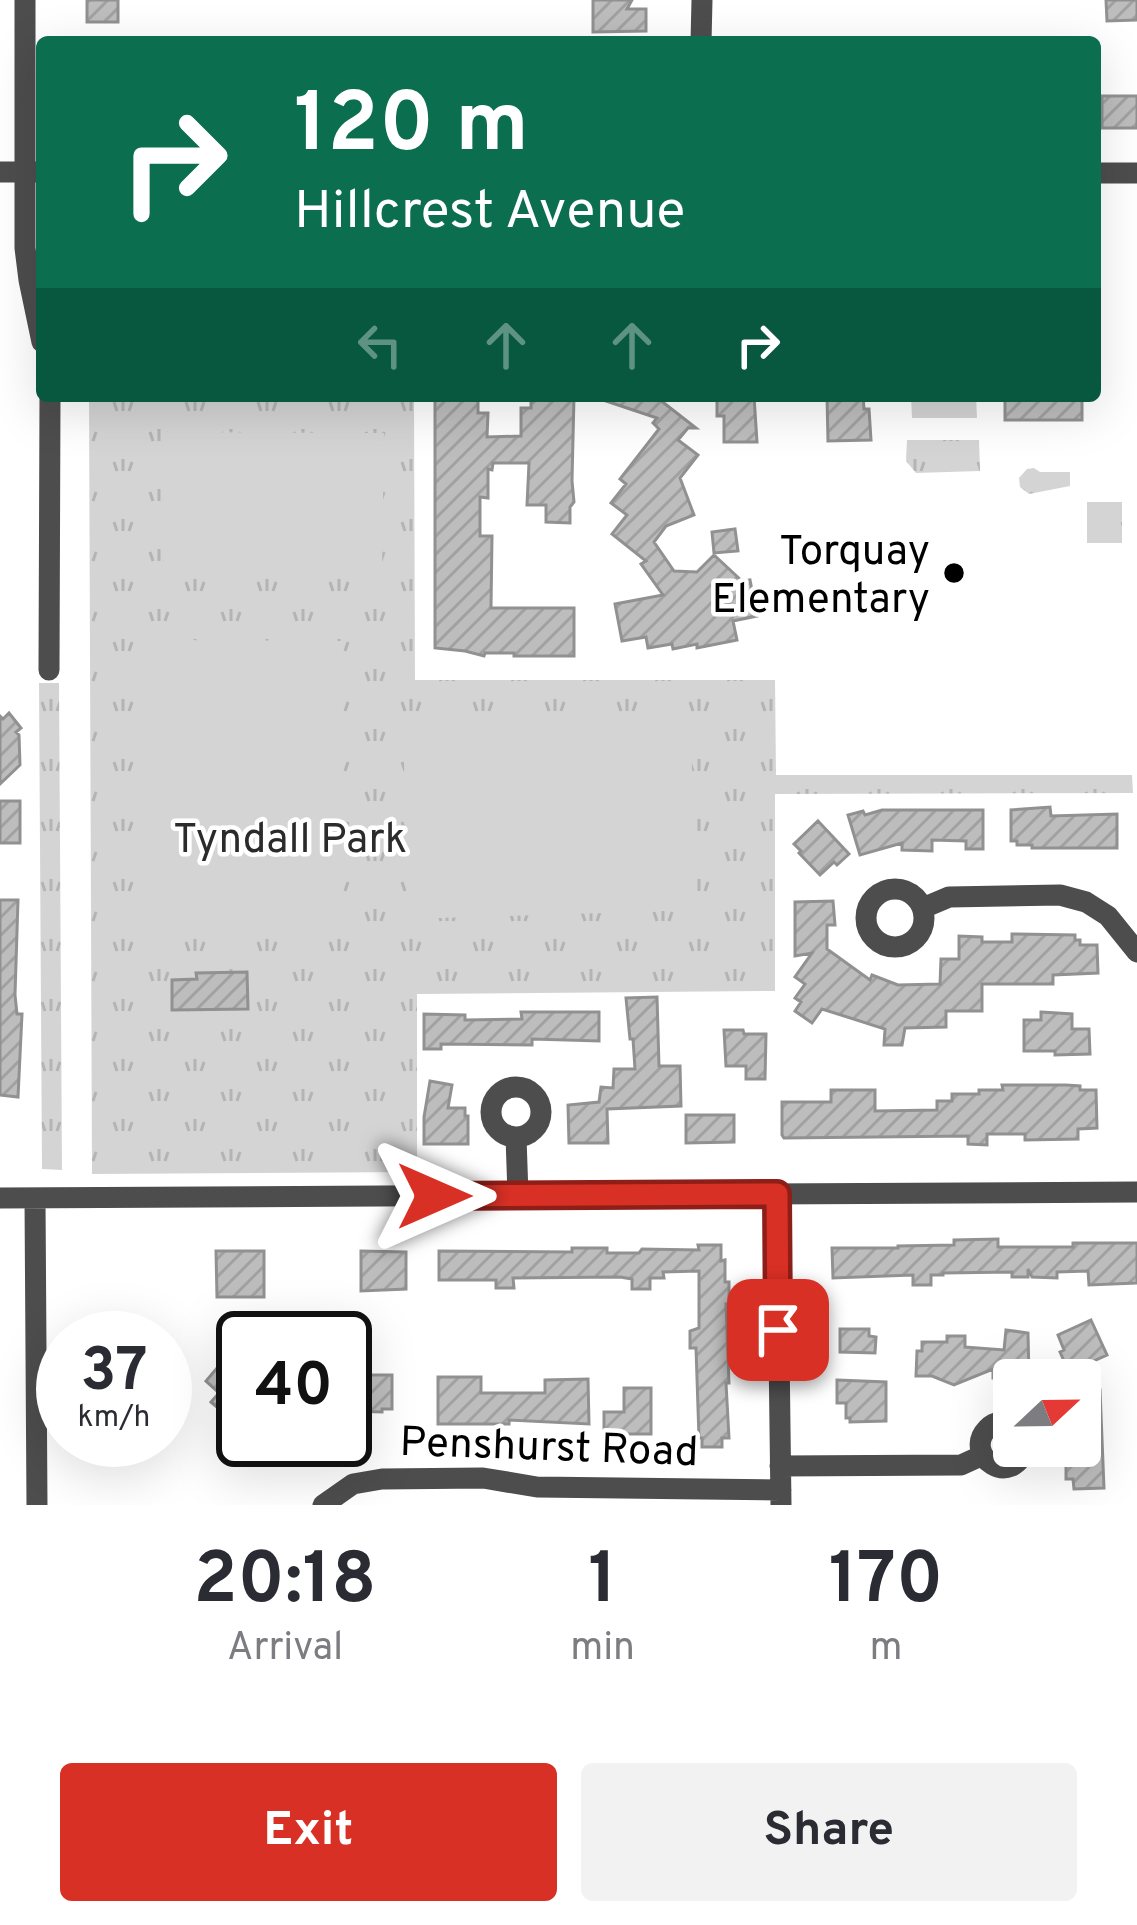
<!DOCTYPE html>
<html lang="en">
<head>
<meta charset="utf-8">
<style>
  body { margin:0; font-family:Overpass,sans-serif; background:#f2f2f3; color:#2b2b33; height:100vh; display:flex; flex-direction:column; font-size:45px; white-space:nowrap }
  * { box-sizing:border-box; margin:0 }
  p { font-size:39px; color:#7c7c81 }
  .icon { flex:none; width:66px; height:66px; fill:none; stroke:currentColor; stroke-width:2; stroke-linecap:round; stroke-linejoin:round }
  .map { position:relative; height:1505px; overflow:hidden }
  .sheet { display:flex; flex-direction:column; background:#fff; flex:1 }
  .sheet>* { flex:none }
  .top-card { position:absolute; left:36px; top:36px; width:1065px; height:366px; border-radius:12px; box-shadow:0 12px 48px #0002; background:#0b6e4f; color:#fff; overflow:hidden }
  .needle { width:78px; rotate:68deg }
  .fabs { position:absolute; left:993px; top:1359px; display:grid; gap:24px }
  .fabs a { display:grid; place-items:center; width:108px; height:108px; border-radius:12px; background:#fff; box-shadow:0 12px 48px #0002; font-size:60px }
  .speed { position:absolute; left:36px; top:1311px; display:flex; gap:24px; font-size:60px; font-weight:700; text-align:center }
  .speed>* { display:grid; place-content:center; width:156px; height:156px; border-radius:50%; background:#fff; box-shadow:0 12px 48px #0002; line-height:1 }
  .speed small { font-size:30px; font-weight:400 }
  .speed .limit { border:6px solid #111; border-radius:18px; background:#fff; color:#111 }
  .pin { position:absolute; display:grid; place-items:center; width:102px; height:102px; color:#fff; margin:-51px; border-radius:24px; box-shadow:0 6px 18px #0006 }
  .me { position:absolute; width:132px; margin:-66px; rotate:90deg; stroke-linejoin:round; filter:drop-shadow(0 0 9px #0008) }
  .turn { display:flex; align-items:center; gap:42px; height:252px; padding:0 60px; font-size:54px }
  .turn .icon { width:156px; height:156px; stroke-width:2.5 }
  .turn b { display:block; font-size:84px; line-height:102px }
  .lanes { display:flex; align-items:center; height:114px; padding:0 60px; background:#0003; justify-content:center; gap:60px; direction:ltr }
  .lanes .off { opacity:.35 }
  .eta { display:flex; justify-content:space-evenly; align-items:center; height:204px; text-align:center }
  .eta b { font-size:72px; font-weight:700; line-height:84px }
  .action { display:flex; gap:24px; margin-top:auto; padding:24px 60px }
  .action a { flex:1; height:138px; border-radius:12px; background:#d93025; color:#fff; font-size:48px; font-weight:700; line-height:138px; text-align:center }
  .action a+a { background:#f2f2f3; color:#2b2b33 }
  .map>svg:first-child { display:block }
  .grass { fill:url(#grass-tufts) }
  .pitch { fill:#d4d4d4 }
  .building { fill:url(#building-hatch); stroke:#919191; stroke-width:3 }
  .lines { fill:none; stroke-linecap:round; stroke-linejoin:round }
  .minor { stroke:#4d4d4d; stroke-width:21 }
  .route-casing { stroke:#8d1f18; stroke-width:30 }
  .route { stroke:#d93025; stroke-width:21 }
  .poi-dot { fill:#000; stroke:#fff; stroke-width:4.5 }
  .labels { text-anchor:middle; stroke-width:9; stroke-linejoin:round; paint-order:stroke }
  .poi-label { font-size:42px; fill:#000; stroke:#fff; text-anchor:end }
  .park-label { font-size:42px; fill:#2b2b2b; stroke:#fff }
  .street-label { font-size:42px; fill:#000; stroke:#fff }
</style>
</head>
<body>
<div class="map">
<svg width="1137" height="1505" viewBox="0 0 1137 1505">
  <defs>
    <pattern id="grass-tufts" width="24" height="20" patternUnits="userSpaceOnUse" patternTransform="scale(3)"><rect width="24" height="20" fill="#d4d4d4"/><path d="M3 7l-1-3M5 7V3M7 7l1-3M15 17l-1-3M17 17v-4M19 17l1-3" fill="none" stroke="#b4b4b4"/></pattern>
    <pattern id="building-hatch" width="6" height="6" patternUnits="userSpaceOnUse" patternTransform="scale(3)"><rect width="6" height="6" fill="#bdbdbd"/><path d="M-1 1l2-2M0 6l6-6M5 7l2-2" fill="none" stroke="#a1a1a1"/></pattern>
  </defs>
  <rect width="100%" height="100%" fill="#fff"/>
  <path class="grass" d="M 89,398 L 414,399 L 415,680 L 775,680 L 776,775 L 1132,775 L 1133,793 L 775,794 L 775,991 L 417,994 L 417,1172 L 92,1174 Z
    M 907,440 L 979,440 L 980,471 L 916,473 L 906,461 Z
    M 1034,468 L 1040,472 L 1070,472 L 1070,486 L 1029,494 L 1020,487 L 1019,478 L 1027,469 Z
    M 1087,502 L 1122,502 L 1122,543 L 1087,543 Z
    M 39,683 L 59,683 L 62,1170 L 42,1169 Z"/>
  <path class="pitch" d="M 911,396 L 976,396 L 977,418 L 912,418 Z
    M 163,432 L 384,433 L 382,573 L 164,573 Z
    M 148,640 L 343,641 L 342,935 L 147,935 Z
    M 690,713 L 697,910 L 408,919 L 403,723 Z"/>
  <path class="building" d="M 87,0 L 118,0 L 118,22 L 87,22 Z
    M 593,0 L 632,0 L 627,9 L 646,9 L 646,31 L 593,32 Z
    M 1106,0 L 1137,0 L 1137,20 L 1107,21 Z
    M 1102,96 L 1137,96 L 1137,128 L 1102,128 Z
    M 531,396 L 574,396 L 572,481 L 574,502 L 570,507 L 570,523 L 546,522 L 546,505 L 527,505 L 529,463 L 493,463 L 492,470 L 488,469 L 488,498 L 480,497 L 480,536 L 492,536 L 491,608 L 574,608 L 574,656 L 514,656 L 514,653 L 485,653 L 484,656 L 465,651 L 435,648 L 435,399 L 478,400 L 478,413 L 488,413 L 487,437 L 521,436 L 521,408 L 531,408 Z
    M 601,396 L 655,396 L 696,428 L 688,428 L 678,440 L 698,455 L 680,478 L 694,515 L 666,526 L 654,542 L 674,571 L 697,572 L 714,555 L 742,581 L 750,580 L 757,616 L 733,621 L 737,640 L 697,648 L 697,644 L 673,649 L 672,644 L 648,648 L 646,637 L 622,641 L 615,604 L 663,595 L 641,564 L 646,561 L 612,534 L 627,515 L 611,503 L 626,484 L 620,479 L 659,429 L 653,423 L 657,418 L 600,399 Z
    M 717,396 L 754,396 L 757,442 L 724,442 L 724,416 L 717,416 Z
    M 827,396 L 863,396 L 864,409 L 869,409 L 871,440 L 828,441 Z
    M 1005,396 L 1082,396 L 1082,420 L 1005,420 Z
    M 735,529 L 738,551 L 714,553 L 712,532 Z
    M 9,713 L 21,728 L 16,732 L 19,735 L 20,765 L 0,784 L 0,716 L 3,719 Z
    M 0,801 L 20,801 L 20,843 L 0,843 Z
    M 1050,807 L 1051,816 L 1117,814 L 1117,848 L 1032,848 L 1032,845 L 1017,845 L 1017,841 L 1011,841 L 1011,810 Z
    M 882,810 L 983,810 L 983,849 L 966,849 L 966,841 L 932,840 L 932,851 L 902,850 L 902,843 L 860,855 L 848,815 L 863,811 L 865,815 Z
    M 818,821 L 849,854 L 837,865 L 834,862 L 820,875 L 799,853 L 801,851 L 794,844 Z
    M 0,900 L 18,900 L 15,995 L 17,1014 L 22,1014 L 18,1097 L 0,1095 Z
    M 833,901 L 835,925 L 827,925 L 827,949 L 870,980 L 872,975 L 898,985 L 940,984 L 941,959 L 959,959 L 959,936 L 982,937 L 982,942 L 1012,942 L 1012,934 L 1075,935 L 1075,940 L 1080,940 L 1080,945 L 1097,945 L 1098,973 L 1053,975 L 1053,984 L 982,984 L 982,1011 L 946,1011 L 946,1027 L 905,1028 L 902,1045 L 884,1045 L 885,1029 L 822,1009 L 812,1023 L 795,1011 L 801,1002 L 795,998 L 805,984 L 795,977 L 812,953 L 795,956 L 795,902 Z
    M 247,972 L 248,1009 L 172,1010 L 172,980 L 197,979 L 196,973 Z
    M 657,997 L 659,1066 L 680,1066 L 681,1106 L 607,1109 L 608,1143 L 569,1143 L 568,1105 L 599,1102 L 601,1087 L 613,1088 L 614,1069 L 635,1069 L 633,1039 L 630,1039 L 626,998 Z
    M 521,1012 L 599,1012 L 599,1041 L 532,1039 L 532,1045 L 441,1044 L 441,1049 L 424,1049 L 424,1014 L 465,1015 L 465,1020 L 522,1019 Z
    M 1041,1012 L 1072,1014 L 1072,1029 L 1089,1029 L 1090,1054 L 1055,1055 L 1055,1051 L 1024,1051 L 1024,1020 L 1041,1020 Z
    M 724,1030 L 743,1030 L 744,1034 L 766,1034 L 765,1079 L 746,1079 L 746,1066 L 726,1066 Z
    M 430,1081 L 452,1085 L 448,1108 L 465,1108 L 465,1116 L 468,1116 L 468,1144 L 424,1144 L 424,1117 Z
    M 1002,1085 L 1066,1085 L 1080,1086 L 1080,1090 L 1096,1090 L 1097,1128 L 1078,1129 L 1078,1139 L 1025,1140 L 1025,1134 L 987,1134 L 987,1145 L 968,1144 L 968,1136 L 784,1138 L 782,1135 L 782,1102 L 831,1102 L 831,1090 L 875,1090 L 875,1111 L 937,1110 L 937,1101 L 952,1101 L 952,1094 L 979,1094 L 979,1090 L 1003,1090 Z
    M 686,1115 L 734,1115 L 734,1142 L 686,1143 Z
    M 998,1239 L 998,1247 L 1073,1247 L 1073,1243 L 1137,1243 L 1137,1283 L 1089,1285 L 1088,1271 L 1057,1272 L 1057,1278 L 1032,1277 L 1028,1269 L 1028,1277 L 1012,1277 L 1012,1272 L 943,1273 L 943,1275 L 931,1275 L 931,1285 L 913,1285 L 913,1275 L 833,1278 L 832,1248 L 898,1248 L 898,1246 L 954,1245 L 954,1240 Z
    M 698,1245 L 721,1245 L 721,1261 L 725,1260 L 725,1282 L 729,1282 L 729,1304 L 726,1304 L 729,1383 L 726,1383 L 729,1438 L 722,1438 L 722,1447 L 702,1447 L 702,1438 L 699,1438 L 696,1348 L 690,1348 L 690,1331 L 699,1328 L 699,1271 L 663,1272 L 664,1278 L 650,1278 L 650,1289 L 632,1289 L 632,1279 L 620,1277 L 513,1278 L 514,1288 L 496,1288 L 496,1280 L 439,1280 L 439,1251 L 572,1252 L 572,1248 L 607,1248 L 607,1253 L 639,1253 L 642,1249 L 699,1250 Z
    M 216,1251 L 264,1251 L 264,1297 L 217,1297 Z
    M 361,1251 L 406,1252 L 406,1289 L 361,1291 Z
    M 1091,1320 L 1107,1355 L 1069,1372 L 1060,1352 L 1064,1350 L 1058,1335 Z
    M 840,1329 L 869,1329 L 869,1336 L 876,1337 L 875,1353 L 840,1352 Z
    M 1006,1330 L 1028,1333 L 1029,1377 L 993,1378 L 993,1369 L 954,1385 L 932,1376 L 916,1376 L 917,1351 L 922,1351 L 922,1342 L 947,1342 L 947,1336 L 965,1336 L 965,1347 L 1004,1350 Z
    M 243,1337 L 243,1429 L 211,1402 L 219,1393 L 206,1381 Z
    M 358,1375 L 392,1375 L 392,1409 L 382,1409 L 382,1412 L 345,1411 L 347,1377 Z
    M 438,1377 L 481,1377 L 481,1393 L 545,1393 L 545,1380 L 588,1379 L 589,1424 L 509,1420 L 509,1424 L 438,1424 Z
    M 837,1380 L 886,1382 L 886,1421 L 850,1422 L 850,1418 L 846,1418 L 846,1403 L 837,1403 Z
    M 624,1388 L 651,1388 L 651,1434 L 604,1434 L 604,1412 L 624,1412 Z
    M 1080,1390 L 1100,1390 L 1104,1488 L 1074,1489 L 1073,1479 L 1066,1479 L 1066,1460 L 1072,1460 L 1072,1448 L 1080,1448 Z"/>
  <g class="lines">
    <path class="minor" d="M 25,0 L 25,248 L 29,280 L 42,342
      M 701,42 L 702,0
      M 0,172 L 42,172
      M 1095,173 L 1137,173
      M 49,670 L 50,396
      M866 918a29 29 0 1 1 58 0a29 29 0 1 1-58 0Z
      M 923,908 L 949,897 L 1060,895 L 1086,902 L 1108,916 L 1137,952
      M491 1112a25 25 0 1 1 50 0a25 25 0 1 1-50 0Z
      M 516,1137 L 518,1195
      M 777,1194 L 781,1505
      M 0,1198 L 1137,1192
      M 35,1198 L 37,1505
      M 1014,1425 C 1004,1422 995,1420 987,1429 C 962,1455 1013,1492 1026,1446
      M 780,1466 L 961,1465 L 983,1455
      M 323,1505 L 353,1484 L 382,1479 L 483,1478 L 537,1487 L 781,1490"/>
  </g>
  <g class="lines">
    <defs>
      <path id="route" d="M 434,1196 L 777,1194 L 778,1330"/>
    </defs>
    <use href="#route" class="route-casing"/>
    <use href="#route" class="route"/>
  </g>
  <circle class="poi-dot" cx="954" cy="573" r="12"/>
  <g class="labels">
    <g class="poi-label">
      <text x="930" y="564">Torquay<tspan x="930" dy="48">Elementary</tspan></text>
    </g>
    <g class="park-label">
      <text x="290" y="852">Tyndall Park</text>
    </g>
    <g class="street-label">
      <text transform="translate(549 1445) rotate(2)" y="15">Penshurst Road</text>
    </g>
  </g>
</svg>
<div class="fabs">
<a><svg class="needle" viewBox="-14 -14 28 28"><path d="M0-13l5 13h-10z" fill="#e53935"/><path d="M0 13l5-13h-10z" fill="#7c7c81"/></svg></a>
</div>
<div class="speed"><div>37<small>km/h</small></div><div class="limit">40</div></div>
<div class="pin" style="left:778px;top:1330px;background:#d93025"><svg class="icon" aria-label="arrive" viewBox="0 0 24 24"><path d="M6 21V4h12l-3 4 3 4H6"/></svg></div>
<svg class="me" style="left:434px;top:1196px" viewBox="-20 -20 40 40"><path d="M0-17L14 15 0 8-14 15z" fill="#d93025" stroke="#fff" stroke-width="4"/></svg>
<div class="top-card">
<div class="turn"><svg class="icon" aria-label="right" viewBox="0 0 24 24"><path d="M7 20v-9h11M14 6l5 5-5 5"/></svg><div><b>120 m</b>Hillcrest Avenue</div></div>
<div class="lanes"><svg class="icon off" aria-label="left" viewBox="0 0 24 24"><path d="M17 20v-9H6M10 6l-5 5 5 5"/></svg><svg class="icon off" aria-label="ahead" viewBox="0 0 24 24"><path d="M12 20V5M6 11l6-6 6 6"/></svg><svg class="icon off" aria-label="ahead" viewBox="0 0 24 24"><path d="M12 20V5M6 11l6-6 6 6"/></svg><svg class="icon" aria-label="right" viewBox="0 0 24 24"><path d="M7 20v-9h11M14 6l5 5-5 5"/></svg></div>
</div>
</div>
<section class="sheet">
<div class="eta">
<div><b>20:18</b><p>Arrival</p></div>
<div><b>1</b><p>min</p></div>
<div><b>170</b><p>m</p></div>
</div>
<div class="action"><a>Exit</a><a>Share</a></div>
</section>
</body>
</html>
